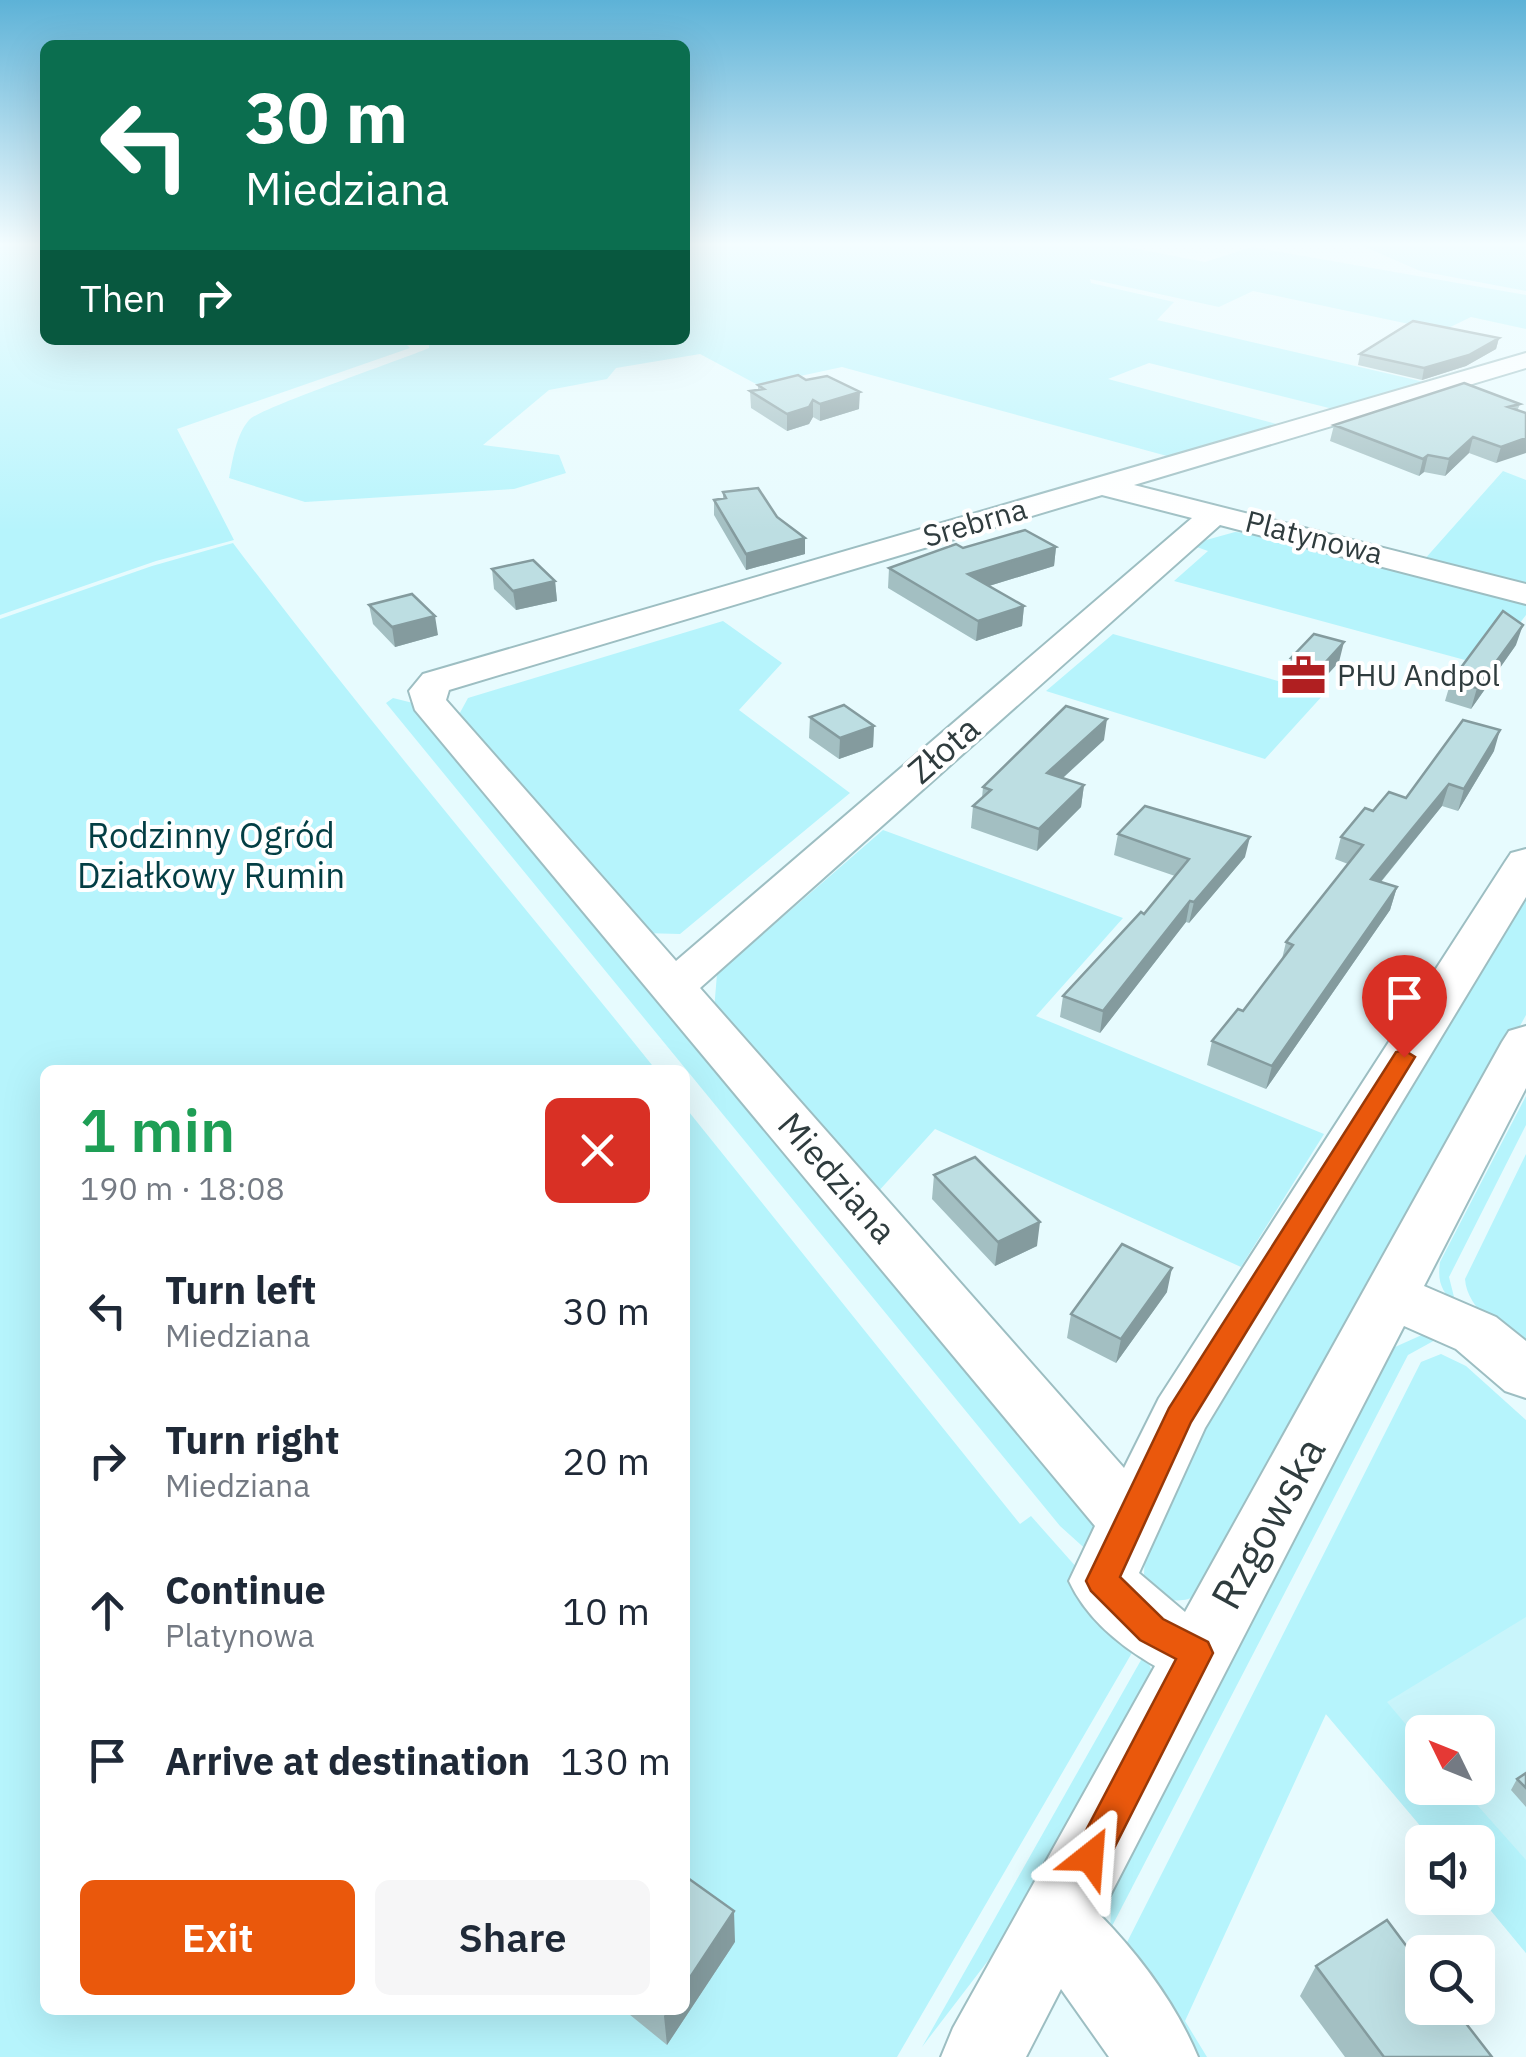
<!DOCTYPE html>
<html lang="en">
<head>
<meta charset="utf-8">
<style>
  body { margin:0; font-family:"IBM Plex Sans",sans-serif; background:#f6f6f7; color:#1f2937; height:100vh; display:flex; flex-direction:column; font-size:38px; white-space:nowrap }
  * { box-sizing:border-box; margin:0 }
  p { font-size:32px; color:#747a83 }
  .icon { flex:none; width:55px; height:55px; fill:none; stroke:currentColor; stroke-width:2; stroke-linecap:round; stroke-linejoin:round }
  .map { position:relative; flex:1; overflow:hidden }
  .sheet { position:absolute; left:40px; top:1065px; width:650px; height:950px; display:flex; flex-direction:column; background:#fff; border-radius:15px; box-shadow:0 10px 40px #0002 }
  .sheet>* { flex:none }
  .hud { position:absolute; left:40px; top:40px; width:650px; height:305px; border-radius:15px; box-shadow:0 10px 40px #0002; background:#0b6e4f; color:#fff; overflow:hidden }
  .needle { width:65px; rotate:313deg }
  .fabs { position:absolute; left:1405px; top:1715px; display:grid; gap:20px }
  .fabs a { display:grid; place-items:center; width:90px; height:90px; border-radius:15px; background:#fff; box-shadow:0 10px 40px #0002; font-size:50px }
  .pin { position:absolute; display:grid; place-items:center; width:85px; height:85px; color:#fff; margin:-102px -42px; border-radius:50% 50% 50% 0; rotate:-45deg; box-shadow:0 0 10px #0007 }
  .pin .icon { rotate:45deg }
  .me { position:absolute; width:110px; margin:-55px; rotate:28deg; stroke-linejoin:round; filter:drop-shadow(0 0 8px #0008) }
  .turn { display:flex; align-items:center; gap:35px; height:210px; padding:0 40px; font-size:45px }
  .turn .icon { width:130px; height:130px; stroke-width:2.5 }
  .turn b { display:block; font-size:70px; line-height:85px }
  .then { display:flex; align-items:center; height:95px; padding:0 40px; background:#0003; gap:20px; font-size:38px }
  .round { display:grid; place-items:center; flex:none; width:105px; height:105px; border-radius:15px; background:#f6f6f7 }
  .overview { display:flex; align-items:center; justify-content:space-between; height:170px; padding:0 40px }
  h1 { font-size:60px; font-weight:600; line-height:75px; color:#1e9e55 }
  .cta { display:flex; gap:20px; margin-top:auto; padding:20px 40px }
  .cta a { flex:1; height:115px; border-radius:15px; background:#ea580c; color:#fff; font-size:40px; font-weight:600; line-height:115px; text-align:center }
  .cta a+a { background:#f6f6f7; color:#1f2937 }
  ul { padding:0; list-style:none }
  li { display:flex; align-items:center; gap:30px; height:150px; padding:0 40px }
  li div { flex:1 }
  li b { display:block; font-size:38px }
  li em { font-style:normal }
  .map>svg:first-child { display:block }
  .built { fill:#c9f5fb; fill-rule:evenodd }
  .green { fill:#b6f4fc }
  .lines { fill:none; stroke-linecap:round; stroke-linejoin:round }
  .minor-casing { stroke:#9dbec2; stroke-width:4 }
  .minor { fill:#fff; fill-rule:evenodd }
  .wall { fill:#a3bfc2 }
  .shaded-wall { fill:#849b9e }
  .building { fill:#bddee2; stroke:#849b9e; stroke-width:2.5 }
  .route { fill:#ea580c; stroke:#983908; stroke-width:2.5 }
  .labels { text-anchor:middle; stroke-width:8; stroke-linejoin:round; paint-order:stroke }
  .far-street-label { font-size:30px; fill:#2f3c3e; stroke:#fff }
  .far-poi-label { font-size:30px; fill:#2f3c3e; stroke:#fff; text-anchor:start }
  .street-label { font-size:35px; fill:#2f3c3e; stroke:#fff }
  .park-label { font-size:35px; fill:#033e44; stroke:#fff }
  .near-street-label { font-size:42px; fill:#2f3c3e; stroke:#fff }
</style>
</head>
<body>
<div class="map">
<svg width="1526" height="2057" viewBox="0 0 1526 2057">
  <rect width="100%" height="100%" fill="#e7fbfe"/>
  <path class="built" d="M 1526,1426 L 1526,1953 L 1478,1895 L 1478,1842 L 1434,1842 L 1325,1713 ZM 1422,1732 L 1478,1732 L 1478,1788 L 1422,1788 Z"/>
  <path class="green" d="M 0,243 L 45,243 L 45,340 L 402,340 L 410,348 L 177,429 L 234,540 L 156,561 L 0,615 Z
    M 685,243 L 1107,243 L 1205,262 L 1252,247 L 1526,295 L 1526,329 L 1471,317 L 1442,331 L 1253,291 L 1219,307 L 1090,279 L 1091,283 L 1174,302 L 1157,320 L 1433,384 L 1341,411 L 1149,363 L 1108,379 L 1288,427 L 1178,459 L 842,367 L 758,385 L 700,354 L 616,368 L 607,379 L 549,390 L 483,445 L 559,455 L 566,473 L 514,489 L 305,502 L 229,478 C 233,459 236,435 249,420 C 260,408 401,360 429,348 L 429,340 L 685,340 Z
    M 1356,243 L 1526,243 L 1526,291 L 1420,271 Z
    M 1503,471 L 1526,480 L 1526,587 L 1423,561 Z
    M 1235,532 L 1270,535 L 1526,597 L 1526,615 L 1487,666 L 1174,581 L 1208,551 L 1194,546 L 1199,542 Z
    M 233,543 C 369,723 515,894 656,1070 L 45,1070 L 45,2010 L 685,2010 L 685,1107 L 1020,1524 L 1031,1516 L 1140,1639 L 897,2057 L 0,2057 L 0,619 L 152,566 Z
    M 723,621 L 782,663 L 739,710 L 850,793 L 680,934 L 643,933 L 456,720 L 468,698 Z
    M 1113,634 L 1324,694 L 1265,759 L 1046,691 Z
    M 393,698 L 417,704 L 1102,1529 L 1091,1554 L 1060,1526 L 386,703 Z
    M 883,830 L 1123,918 L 1036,1016 L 1324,1134 L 1241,1267 L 935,1129 L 876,1194 L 714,1010 L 717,974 Z
    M 1526,877 L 1526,1015 L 1219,1573 C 1193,1606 1182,1604 1143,1594 L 1146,1534 L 1163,1492 Z
    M 1526,1096 L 1526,1125 L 1449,1277 L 1456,1305 C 1442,1292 1437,1282 1440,1262 Z
    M 1526,1154 L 1526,1352 C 1504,1332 1467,1310 1465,1279 Z
    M 1424,1334 L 1437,1339 L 1408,1355 L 1110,1930 L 1112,1890 L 1395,1347 Z
    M 1441,1354 L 1466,1366 L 1526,1420 L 1526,1617 L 1387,1702 L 1414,1734 L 1409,1738 L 1422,1755 L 1422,1788 L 1462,1788 L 1526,1860 L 1526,1953 L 1478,1895 L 1478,1842 L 1434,1842 L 1326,1714 L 1185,2021 L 1207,2057 L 1181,2057 L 1118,1960 L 1421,1362 Z
    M 1145,1653 L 1151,1669 L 1150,1692 L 1029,1907 L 922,2047 Z"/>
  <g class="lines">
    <defs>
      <path id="minor" d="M 1526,353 L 1526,368 L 1134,485 L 1526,584 L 1526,604 L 1220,525 L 700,988 L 1124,1468 L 1159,1398 L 1505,862 L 1511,853 L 1526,849 L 1526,897 L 1205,1428 L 1139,1573 L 1185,1612 L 1502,1042 L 1509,1031 L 1526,1026 L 1526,1088 L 1424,1286 L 1496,1317 L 1526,1341 L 1526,1398 L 1505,1391 L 1456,1349 L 1404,1326 L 1100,1915 C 1139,1955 1176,2004 1198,2057 L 1109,2057 L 1061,1989 L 1026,2057 L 941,2057 L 953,2028 L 1155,1666 C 1120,1646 1086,1618 1069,1581 L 1095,1526 L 415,710 L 409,691 L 423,674 ZM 1102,495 L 1192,518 L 676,961 L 446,700 L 449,690 Z"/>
    </defs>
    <use href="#minor" class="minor-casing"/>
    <use href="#minor" class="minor"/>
  </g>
  <path class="wall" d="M 1499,338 L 1496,349 L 1466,366 L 1422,380 L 1358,365 L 1360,354 Z
    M 758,385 L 859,409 L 820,421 L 813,417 L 809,424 L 787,431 L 751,408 L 750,391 L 758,390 Z
    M 1520,404 L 1496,463 L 1469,453 L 1445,476 L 1424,472 L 1419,476 L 1330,441 L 1334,425 Z
    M 723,492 L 777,517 L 805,554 L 746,570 L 714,515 L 714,500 L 723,499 Z
    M 1056,547 L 1054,566 L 989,586 L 1024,606 L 1022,626 L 976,641 L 888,588 L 889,568 L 963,548 Z
    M 492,569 L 555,581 L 557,601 L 516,610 L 494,589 Z
    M 369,605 L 438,635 L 395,647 L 373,624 Z
    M 1516,645 L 1471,709 L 1445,701 L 1451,681 Z
    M 1291,658 L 1339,662 L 1317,686 L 1287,678 Z
    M 810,717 L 874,726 L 873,747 L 839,759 L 809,738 Z
    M 1104,740 L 1063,778 L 1084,785 L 1081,807 L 1037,851 L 971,828 L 973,806 L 982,798 L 983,787 Z
    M 1494,751 L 1458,811 L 1442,806 L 1381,882 L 1397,887 L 1390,910 L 1266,1089 L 1207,1065 L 1212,1041 L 1243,1011 L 1282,959 L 1286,942 L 1348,864 L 1335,859 L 1341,837 L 1373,811 L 1406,798 Z
    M 1118,834 L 1245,857 L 1189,923 L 1186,922 L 1100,1033 L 1060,1017 L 1063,996 L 1144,914 L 1175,876 L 1114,855 Z
    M 934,1175 L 1037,1246 L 995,1266 L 932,1199 Z
    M 1167,1292 L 1116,1363 L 1067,1338 L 1071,1314 Z
    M 1526,1773 L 1526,1807 L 1511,1790 L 1517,1779 Z
    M 735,1942 L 667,2045 L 624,2010 L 685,2010 Z
    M 1316,1966 L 1492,2057 L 1345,2057 L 1300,1996 Z"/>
  <path class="shaded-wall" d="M 1499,338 L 1496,349 L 1466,366 L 1422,380 L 1424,368 Z
    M 860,392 L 859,409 L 820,421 L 820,404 Z
    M 813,400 L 813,417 L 809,424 L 787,431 L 787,414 Z
    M 1473,437 L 1469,453 L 1445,476 L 1449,459 Z
    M 1526,438 L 1526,453 L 1496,463 L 1501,447 Z
    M 1428,455 L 1424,472 L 1419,476 L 1423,459 Z
    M 805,538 L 805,554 L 746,570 L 746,554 Z
    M 1056,547 L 1054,566 L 966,593 L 968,574 Z
    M 555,581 L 557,601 L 516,610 L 513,591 Z
    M 1024,606 L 1022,626 L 976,641 L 978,621 Z
    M 435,616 L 438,635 L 395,647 L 392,627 Z
    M 1523,625 L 1516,645 L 1471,709 L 1477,688 Z
    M 1344,642 L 1339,662 L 1317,686 L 1322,666 Z
    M 1107,719 L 1104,740 L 1045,794 L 1047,773 Z
    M 874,726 L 873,747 L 839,759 L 840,738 Z
    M 1500,730 L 1494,751 L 1458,811 L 1464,789 Z
    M 1449,784 L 1442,806 L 1365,901 L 1371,879 Z
    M 1084,785 L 1081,807 L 1037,851 L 1039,829 Z
    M 1250,837 L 1245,857 L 1189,923 L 1194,902 Z
    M 1397,887 L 1390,910 L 1266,1089 L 1272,1066 Z
    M 1190,901 L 1186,922 L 1100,1033 L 1103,1011 Z
    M 1040,1222 L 1037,1246 L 995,1266 L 998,1242 Z
    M 1172,1268 L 1167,1292 L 1116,1363 L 1121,1339 Z
    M 734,1911 L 735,1942 L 667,2045 L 664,2016 L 668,2010 L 685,2010 L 685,1985 Z"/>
  <path class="building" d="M 1413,321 L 1499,338 L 1469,355 L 1424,368 L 1360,354 Z
    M 798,375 L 806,380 L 827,376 L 860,392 L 820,404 L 813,400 L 809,407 L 787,414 L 750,391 L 764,389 L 758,385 Z
    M 1464,383 L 1520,404 L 1508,407 L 1526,413 L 1526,438 L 1501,447 L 1473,437 L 1449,459 L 1428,455 L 1423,459 L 1334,425 Z
    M 758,488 L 777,517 L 805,538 L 746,554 L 714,500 L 726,498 L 723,492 Z
    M 1025,530 L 1056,547 L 968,574 L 1024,606 L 978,621 L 889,568 L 956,544 L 963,548 Z
    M 533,560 L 555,581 L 513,591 L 492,569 Z
    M 412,594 L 435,616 L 392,627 L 369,605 Z
    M 1503,611 L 1523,625 L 1477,688 L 1451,681 Z
    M 1314,634 L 1344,642 L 1322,666 L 1291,658 Z
    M 844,705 L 874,726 L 840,738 L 810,717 Z
    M 1066,706 L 1107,719 L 1047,773 L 1084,785 L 1039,829 L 973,806 L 991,790 L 983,787 Z
    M 1463,720 L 1500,730 L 1464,789 L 1449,784 L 1371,879 L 1397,887 L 1272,1066 L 1212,1041 L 1238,1009 L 1243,1011 L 1293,945 L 1286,942 L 1363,845 L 1341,837 L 1365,808 L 1373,811 L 1389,792 L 1406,798 Z
    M 1145,806 L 1250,837 L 1194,902 L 1190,901 L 1103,1011 L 1063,996 L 1141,912 L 1144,914 L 1189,859 L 1118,834 Z
    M 975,1157 L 1040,1222 L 998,1242 L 934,1175 Z
    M 1122,1244 L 1172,1268 L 1121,1339 L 1071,1314 Z
    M 1526,1773 L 1526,1788 L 1517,1779 Z
    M 685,1876 L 734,1911 L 685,1985 Z
    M 1387,1920 L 1422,1967 L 1422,2008 L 1454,2008 L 1492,2057 L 1384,2057 L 1316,1966 Z"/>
  <linearGradient id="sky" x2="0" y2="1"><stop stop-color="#5db2d7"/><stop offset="0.46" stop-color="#f4fdff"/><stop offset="1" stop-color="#f4fdff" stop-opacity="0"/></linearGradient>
  <rect width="1526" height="531" fill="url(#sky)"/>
  <path class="route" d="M 1404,1050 L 1415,1057 L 1191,1422 L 1120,1577 L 1163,1619 L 1208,1642 L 1213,1653 L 1103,1870 L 1090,1875 L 1078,1870 L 1072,1857 L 1176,1659 L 1140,1640 L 1091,1591 L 1086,1581 L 1169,1408 L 1396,1052 Z"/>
  <defs>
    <symbol id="office-bare" viewBox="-9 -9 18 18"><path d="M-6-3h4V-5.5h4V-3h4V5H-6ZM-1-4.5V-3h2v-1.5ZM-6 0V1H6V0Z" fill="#b01f21" stroke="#fff" stroke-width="2.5" paint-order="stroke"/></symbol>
  </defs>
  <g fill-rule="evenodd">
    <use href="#office-bare" x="1272" y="644" width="63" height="63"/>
  </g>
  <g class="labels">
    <g class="far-street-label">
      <text transform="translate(975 523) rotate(-16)" y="10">Srebrna</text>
      <text transform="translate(1314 538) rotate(14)" y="10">Platynowa</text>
    </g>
    <g class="far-poi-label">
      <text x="1337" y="686">PHU Andpol</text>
    </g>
    <g class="street-label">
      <text transform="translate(944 750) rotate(-41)" y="12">Złota</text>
      <text transform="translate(837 1178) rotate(49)" y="12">Miedziana</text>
    </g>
    <g class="park-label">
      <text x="211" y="848">Rodzinny Ogród<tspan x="211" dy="40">Działkowy Rumin</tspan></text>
    </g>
    <g class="near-street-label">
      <text transform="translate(1268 1523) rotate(-61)" y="15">Rzgowska</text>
    </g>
  </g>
</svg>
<div class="fabs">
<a><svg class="needle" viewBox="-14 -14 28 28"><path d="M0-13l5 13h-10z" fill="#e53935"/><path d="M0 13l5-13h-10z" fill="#747a83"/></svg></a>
<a><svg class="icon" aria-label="sound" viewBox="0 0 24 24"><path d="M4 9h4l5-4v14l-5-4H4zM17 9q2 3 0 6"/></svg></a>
<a><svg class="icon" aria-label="search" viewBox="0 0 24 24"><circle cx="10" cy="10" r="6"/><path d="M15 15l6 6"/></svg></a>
</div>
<div class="pin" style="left:1404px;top:1057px;background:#d93025"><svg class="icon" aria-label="arrive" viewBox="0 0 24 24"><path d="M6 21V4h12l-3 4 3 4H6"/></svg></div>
<svg class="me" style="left:1090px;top:1857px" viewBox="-20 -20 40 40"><path d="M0-17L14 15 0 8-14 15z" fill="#ea580c" stroke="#fff" stroke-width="4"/></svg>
<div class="hud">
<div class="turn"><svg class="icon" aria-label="left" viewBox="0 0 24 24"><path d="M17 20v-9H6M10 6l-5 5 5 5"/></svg><div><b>30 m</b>Miedziana</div></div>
<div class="then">Then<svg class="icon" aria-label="right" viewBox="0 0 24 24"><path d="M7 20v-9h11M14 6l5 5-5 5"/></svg></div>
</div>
<section class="sheet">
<div class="overview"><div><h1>1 min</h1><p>190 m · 18:08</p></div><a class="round" style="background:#d93025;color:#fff"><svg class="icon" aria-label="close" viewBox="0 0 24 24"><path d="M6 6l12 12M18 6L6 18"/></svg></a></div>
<ul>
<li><svg class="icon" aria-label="left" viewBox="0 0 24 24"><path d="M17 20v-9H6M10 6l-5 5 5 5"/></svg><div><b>Turn left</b><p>Miedziana</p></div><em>30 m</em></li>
<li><svg class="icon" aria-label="right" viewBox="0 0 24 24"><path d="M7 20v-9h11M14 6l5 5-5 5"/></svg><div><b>Turn right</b><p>Miedziana</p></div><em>20 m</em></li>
<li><svg class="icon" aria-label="ahead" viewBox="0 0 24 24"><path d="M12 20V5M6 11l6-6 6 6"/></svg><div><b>Continue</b><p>Platynowa</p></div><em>10 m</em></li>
<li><svg class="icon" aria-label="arrive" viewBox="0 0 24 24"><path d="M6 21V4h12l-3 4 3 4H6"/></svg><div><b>Arrive at destination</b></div><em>130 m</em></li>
</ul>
<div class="cta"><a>Exit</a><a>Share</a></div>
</section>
</div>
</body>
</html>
